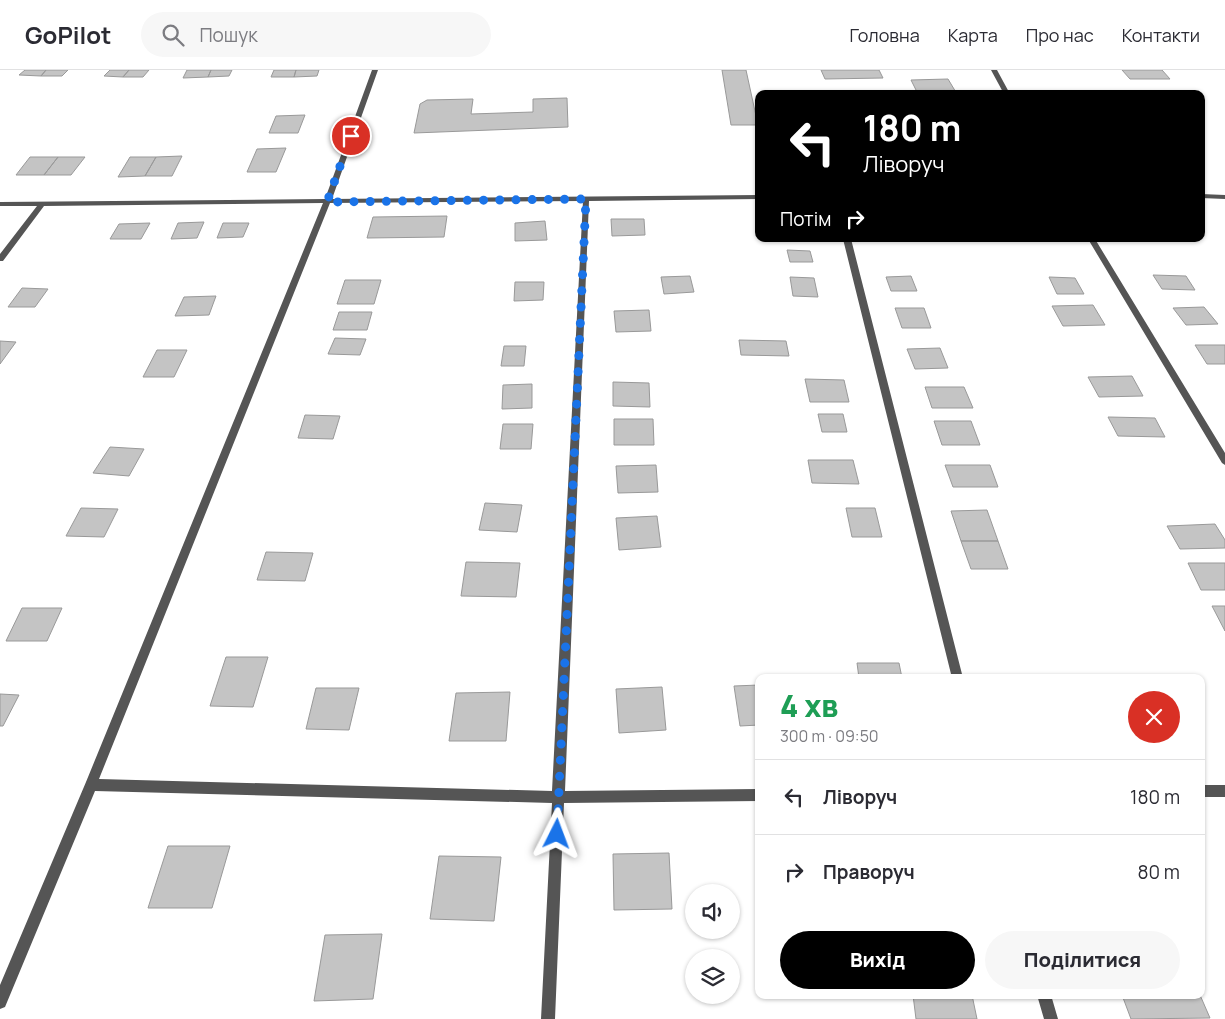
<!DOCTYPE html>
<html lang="uk">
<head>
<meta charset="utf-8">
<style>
  body { margin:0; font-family:Manrope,sans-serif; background:#f7f7f7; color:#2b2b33; height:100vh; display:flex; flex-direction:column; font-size:19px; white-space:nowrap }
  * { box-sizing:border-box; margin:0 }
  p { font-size:16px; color:#7c7c81 }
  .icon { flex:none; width:28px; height:28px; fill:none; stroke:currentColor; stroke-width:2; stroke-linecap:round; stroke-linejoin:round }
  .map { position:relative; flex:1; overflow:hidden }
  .details { position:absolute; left:755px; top:604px; width:450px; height:325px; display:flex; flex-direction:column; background:#fff; border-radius:10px; box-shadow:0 1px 4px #0004 }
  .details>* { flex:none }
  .top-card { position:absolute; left:755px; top:20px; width:450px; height:152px; border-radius:10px; box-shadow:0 1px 4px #0004; background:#000; color:#fff; overflow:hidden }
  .buttons { position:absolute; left:685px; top:814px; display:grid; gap:10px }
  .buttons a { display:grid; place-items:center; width:55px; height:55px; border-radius:50%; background:#fff; box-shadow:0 1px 4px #0004; font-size:25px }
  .pin { position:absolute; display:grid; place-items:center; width:42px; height:42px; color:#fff; margin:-21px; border:2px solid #fff; border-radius:50%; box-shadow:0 1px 5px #0007 }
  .me { position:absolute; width:55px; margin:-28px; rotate:3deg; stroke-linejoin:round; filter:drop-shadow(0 0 4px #0008) }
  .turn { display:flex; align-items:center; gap:18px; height:105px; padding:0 25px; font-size:22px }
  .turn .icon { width:65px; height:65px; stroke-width:2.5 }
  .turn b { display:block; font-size:35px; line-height:42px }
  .then { display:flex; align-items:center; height:48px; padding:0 25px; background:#0003; gap:10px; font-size:19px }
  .round { display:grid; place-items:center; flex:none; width:52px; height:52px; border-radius:26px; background:#f7f7f7 }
  .overview { display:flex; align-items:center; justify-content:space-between; height:85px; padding:0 25px }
  h1 { font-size:30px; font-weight:800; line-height:38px; color:#1e9e55 }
  .primary-button { display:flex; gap:10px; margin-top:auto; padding:10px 25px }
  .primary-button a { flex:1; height:58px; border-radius:30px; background:#000; color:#fff; font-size:20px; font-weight:800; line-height:58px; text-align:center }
  .primary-button a+a { background:#f7f7f7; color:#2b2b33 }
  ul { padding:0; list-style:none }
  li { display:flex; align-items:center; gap:15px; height:75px; padding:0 25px; border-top:1px solid #e1e1e2 }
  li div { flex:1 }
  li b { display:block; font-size:19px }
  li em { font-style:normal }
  header { display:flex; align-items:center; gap:30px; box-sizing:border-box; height:70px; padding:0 25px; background:#fff; border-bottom:1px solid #e1e1e2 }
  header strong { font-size:24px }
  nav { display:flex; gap:28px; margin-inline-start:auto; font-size:18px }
  .search { width:350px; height:45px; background:#f7f7f7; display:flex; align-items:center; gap:12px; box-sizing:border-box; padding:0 18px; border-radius:28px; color:#7c7c81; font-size:19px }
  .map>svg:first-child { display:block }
  .building { fill:#c4c4c4; stroke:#999 }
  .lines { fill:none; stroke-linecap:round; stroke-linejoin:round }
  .minor { fill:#555; fill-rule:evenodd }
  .route { stroke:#1a73e8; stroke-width:9; stroke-dasharray:0 16.2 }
</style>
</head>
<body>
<header>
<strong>GoPilot</strong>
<div class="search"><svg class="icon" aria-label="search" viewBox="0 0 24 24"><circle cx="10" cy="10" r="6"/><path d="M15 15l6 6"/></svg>Пошук</div>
<nav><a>Головна</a><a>Карта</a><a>Про нас</a><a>Контакти</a></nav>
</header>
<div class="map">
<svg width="1225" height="949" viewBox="0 0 1225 949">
  <rect width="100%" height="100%" fill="#fff"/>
  <path class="building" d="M 25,0 L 46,0 L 41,6 L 19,5 Z
    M 46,0 L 68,0 L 62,6 L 41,6 Z
    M 110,0 L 129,0 L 123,7 L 104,6 Z
    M 129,0 L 149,0 L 143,7 L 123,7 Z
    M 187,0 L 211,0 L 208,7 L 183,8 Z
    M 211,0 L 232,0 L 229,6 L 208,7 Z
    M 274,0 L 296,0 L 294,7 L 271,7 Z
    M 296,0 L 319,0 L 317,6 L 294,7 Z
    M 722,0 L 746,0 L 758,55 L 731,55 Z
    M 821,0 L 879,0 L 883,8 L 825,9 Z
    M 1122,0 L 1162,0 L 1170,9 L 1130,9 Z
    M 948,9 L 957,24 L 918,24 L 911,10 Z
    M 567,28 L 568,57 L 414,63 L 420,34 L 427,30 L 473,29 L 471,44 L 533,42 L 533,29 Z
    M 305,45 L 298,63 L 269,63 L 276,46 Z
    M 286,78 L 276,102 L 247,102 L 257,79 Z
    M 182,86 L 172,106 L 145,106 L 156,87 Z
    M 30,87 L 58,87 L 44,105 L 16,105 Z
    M 58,87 L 85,87 L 71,105 L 44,105 Z
    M 130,87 L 156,87 L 145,106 L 118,107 Z
    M 447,146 L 444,167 L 367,168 L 373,147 Z
    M 611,149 L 644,149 L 645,165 L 612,166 Z
    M 545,151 L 547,170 L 515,171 L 515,153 Z
    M 204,152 L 197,168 L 171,169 L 178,153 Z
    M 150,153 L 141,169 L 110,169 L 119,154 Z
    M 223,153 L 249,153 L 243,167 L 217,168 Z
    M 787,180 L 810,181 L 813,192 L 790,192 Z
    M 1153,205 L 1186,206 L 1195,220 L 1162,219 Z
    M 690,206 L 694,222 L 664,224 L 661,207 Z
    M 911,206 L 917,221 L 891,221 L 886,207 Z
    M 790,207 L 814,208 L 818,227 L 793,226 Z
    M 1049,207 L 1075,208 L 1084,224 L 1057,224 Z
    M 345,210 L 381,210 L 374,234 L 337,234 Z
    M 515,212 L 544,212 L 543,230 L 514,231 Z
    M 22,218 L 48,219 L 35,237 L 8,237 Z
    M 216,226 L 209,245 L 175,246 L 184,227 Z
    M 1093,235 L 1105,255 L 1063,256 L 1052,236 Z
    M 1204,237 L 1218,254 L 1186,255 L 1173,238 Z
    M 895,238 L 924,238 L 931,258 L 902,258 Z
    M 649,240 L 651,261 L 616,262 L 614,241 Z
    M 339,242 L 372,242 L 367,260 L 333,260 Z
    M 335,268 L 366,269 L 360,285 L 328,284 Z
    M 739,270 L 786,271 L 789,286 L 741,285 Z
    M 0,271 L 16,272 L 0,294 Z
    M 1195,275 L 1225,275 L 1225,294 L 1207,294 Z
    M 504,276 L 526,276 L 524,296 L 501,296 Z
    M 940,278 L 948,298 L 915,299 L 907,279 Z
    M 157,280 L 187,280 L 174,307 L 143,307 Z
    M 1132,306 L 1143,326 L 1099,327 L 1088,307 Z
    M 805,309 L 844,310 L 849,332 L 810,332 Z
    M 613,312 L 649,313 L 650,337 L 613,336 Z
    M 532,314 L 532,338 L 502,339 L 503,315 Z
    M 925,317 L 964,317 L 973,338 L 932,338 Z
    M 818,344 L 843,344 L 847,362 L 822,362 Z
    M 305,345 L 340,346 L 333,369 L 298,368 Z
    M 1108,347 L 1155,348 L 1165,367 L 1118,366 Z
    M 614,349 L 653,349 L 654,375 L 614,375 Z
    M 934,351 L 971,351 L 980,375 L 942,375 Z
    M 503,354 L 533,354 L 531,379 L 500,379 Z
    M 110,377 L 144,379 L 129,406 L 93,403 Z
    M 808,390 L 853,390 L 859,414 L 812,413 Z
    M 656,395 L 658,422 L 618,423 L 616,396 Z
    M 945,395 L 990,395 L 998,417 L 953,417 Z
    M 485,433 L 522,435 L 517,462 L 479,460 Z
    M 81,438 L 118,439 L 104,467 L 66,466 Z
    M 846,438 L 875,438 L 882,467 L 852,467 Z
    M 987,440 L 998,471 L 961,471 L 951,441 Z
    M 657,446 L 661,477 L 619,480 L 616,448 Z
    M 1215,454 L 1225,470 L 1225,478 L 1180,479 L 1167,456 Z
    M 961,471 L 998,471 L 1008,499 L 971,499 Z
    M 266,482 L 313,483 L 305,511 L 257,510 Z
    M 466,492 L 520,493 L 516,527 L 461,526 Z
    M 1188,493 L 1225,493 L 1225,520 L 1201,520 Z
    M 1212,536 L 1225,536 L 1225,561 Z
    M 22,538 L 62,538 L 47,571 L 6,571 Z
    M 226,587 L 268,587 L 253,637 L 210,636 Z
    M 857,593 L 899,593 L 902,608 L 859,608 Z
    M 759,615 L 759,655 L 740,656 L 734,616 Z
    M 662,617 L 666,660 L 619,663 L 616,619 Z
    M 316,618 L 359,618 L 349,660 L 306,659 Z
    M 510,622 L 506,671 L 449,671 L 456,623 Z
    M 0,624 L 19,625 L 3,656 L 0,656 Z
    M 168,776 L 230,776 L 212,838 L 148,838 Z
    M 669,783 L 672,839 L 614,840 L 613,784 Z
    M 439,786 L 501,787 L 494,851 L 430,849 Z
    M 382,864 L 373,929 L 314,931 L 325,865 Z
    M 913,925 L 972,925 L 977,949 L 916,949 Z
    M 1122,925 L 1200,925 L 1210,948 L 1131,949 Z"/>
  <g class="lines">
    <path class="minor" d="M 372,0 L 378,0 L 332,129 L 759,125 L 759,129 L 589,131 L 565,721 L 759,719 L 759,731 L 564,733 L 555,949 L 541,949 L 552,733 L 95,721 L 5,937 L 0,939 L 0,915 L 86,712 L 323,133 L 44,136 L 3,191 L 0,191 L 0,184 L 37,136 L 0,136 L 0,132 L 325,129 ZM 583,131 L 552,721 L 99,709 L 330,133 Z
      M 991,0 L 997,0 L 1010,24 L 1004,24 Z
      M 1201,124 L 1225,125 L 1225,129 L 1201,128 Z
      M 843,169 L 851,169 L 963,608 L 952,608 Z
      M 1088,169 L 1095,169 L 1225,383 L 1225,395 L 1222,393 Z
      M 1201,715 L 1225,715 L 1225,727 L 1201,727 Z
      M 1037,925 L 1051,925 L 1058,949 L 1044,949 Z"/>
  </g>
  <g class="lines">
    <path class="route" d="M 351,66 L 327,132 L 586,129 L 557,764"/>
  </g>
</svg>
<div class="buttons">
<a><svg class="icon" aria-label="sound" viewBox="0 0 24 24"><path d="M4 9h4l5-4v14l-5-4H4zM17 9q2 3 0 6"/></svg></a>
<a><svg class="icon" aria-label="layers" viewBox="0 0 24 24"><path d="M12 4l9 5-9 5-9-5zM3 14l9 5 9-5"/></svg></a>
</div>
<div class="pin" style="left:351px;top:66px;background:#d93025"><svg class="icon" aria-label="arrive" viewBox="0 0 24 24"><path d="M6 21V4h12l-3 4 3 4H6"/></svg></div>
<svg class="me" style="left:557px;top:764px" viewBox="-20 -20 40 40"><path d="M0-17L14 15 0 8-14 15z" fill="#1a73e8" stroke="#fff" stroke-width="4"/></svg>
<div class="top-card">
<div class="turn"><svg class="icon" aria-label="left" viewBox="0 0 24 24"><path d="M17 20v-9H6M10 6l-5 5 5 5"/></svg><div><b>180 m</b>Ліворуч</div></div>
<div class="then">Потім<svg class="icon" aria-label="right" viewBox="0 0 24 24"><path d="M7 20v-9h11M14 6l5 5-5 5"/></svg></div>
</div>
<section class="details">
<div class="overview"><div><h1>4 хв</h1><p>300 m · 09:50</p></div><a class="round" style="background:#d93025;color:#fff"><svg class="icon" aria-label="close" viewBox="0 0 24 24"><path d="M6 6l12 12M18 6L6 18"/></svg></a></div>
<ul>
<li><svg class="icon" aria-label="left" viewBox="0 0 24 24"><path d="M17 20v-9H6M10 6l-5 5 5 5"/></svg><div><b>Ліворуч</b></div><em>180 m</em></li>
<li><svg class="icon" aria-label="right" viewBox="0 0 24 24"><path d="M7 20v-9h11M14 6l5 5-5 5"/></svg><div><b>Праворуч</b></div><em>80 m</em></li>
</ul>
<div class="primary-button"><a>Вихід</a><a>Поділитися</a></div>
</section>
</div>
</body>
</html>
